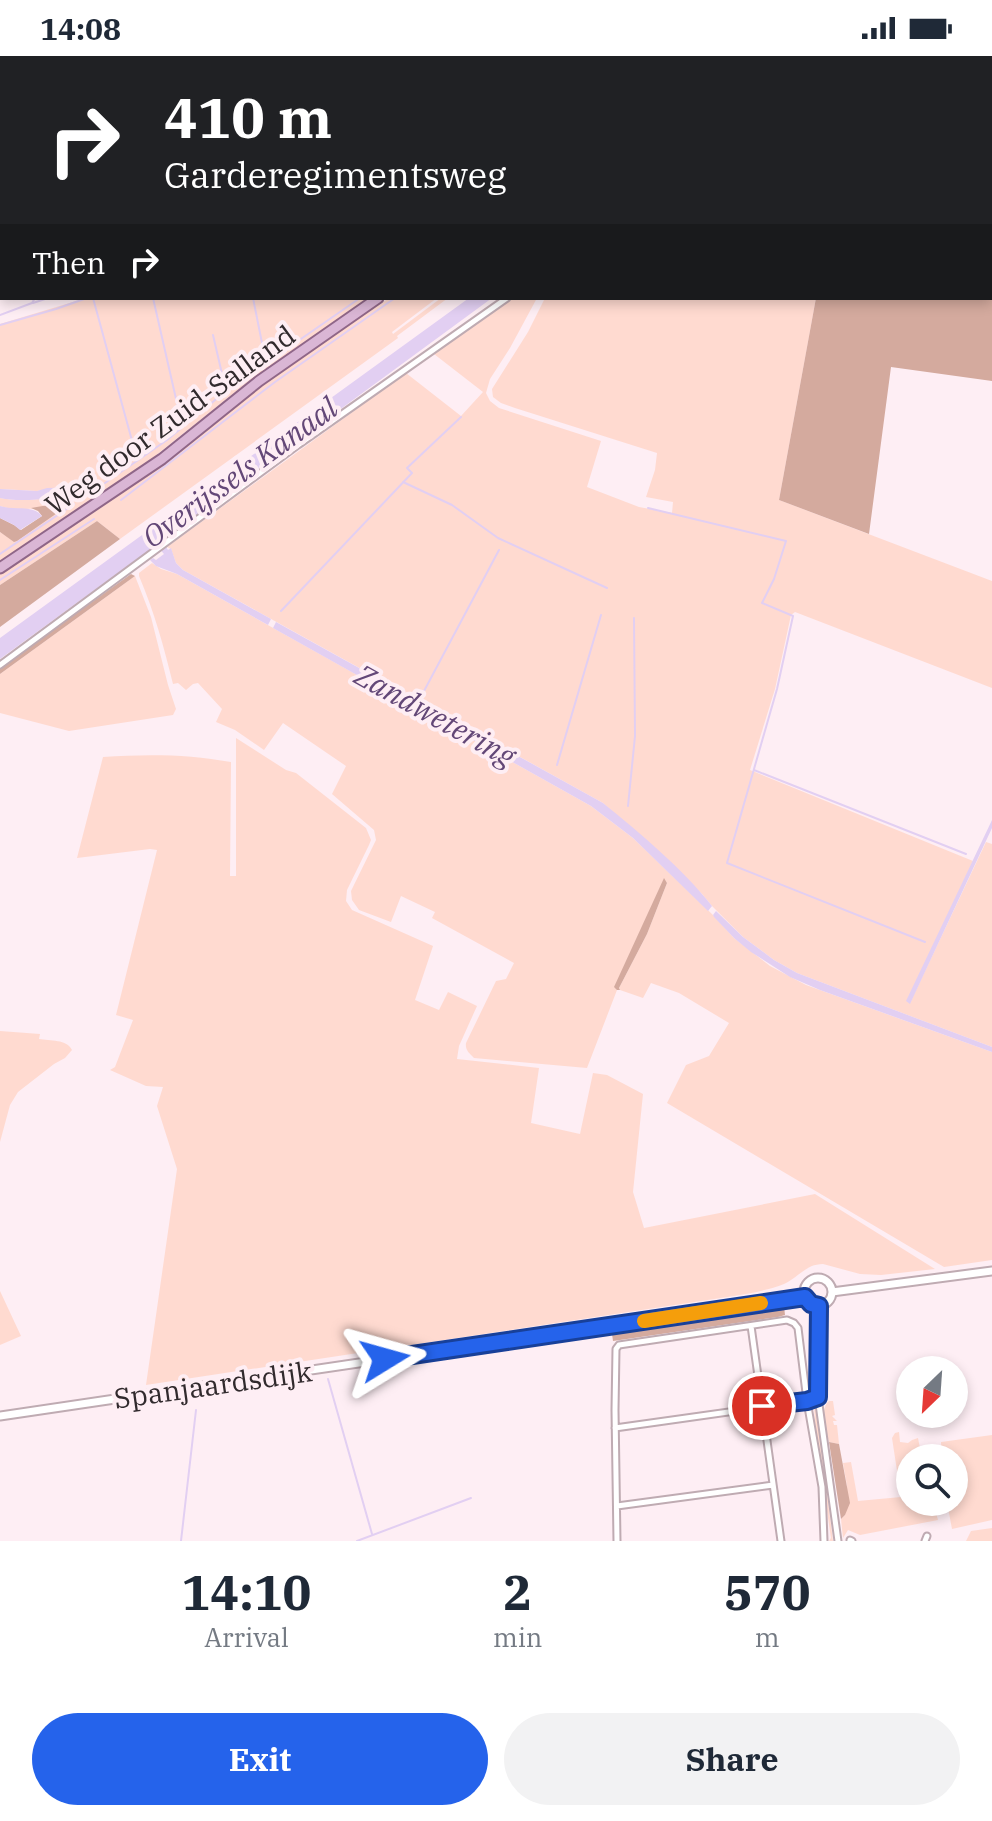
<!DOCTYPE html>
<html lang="en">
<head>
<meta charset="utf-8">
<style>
  body { margin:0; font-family:"IBM Plex Serif",serif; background:#f2f2f3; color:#1f2937; height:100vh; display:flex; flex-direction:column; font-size:30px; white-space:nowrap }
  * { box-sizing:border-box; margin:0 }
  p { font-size:26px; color:#747a83 }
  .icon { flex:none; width:44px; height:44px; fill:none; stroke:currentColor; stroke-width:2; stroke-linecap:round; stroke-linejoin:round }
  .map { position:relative; height:1485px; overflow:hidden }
  .side { display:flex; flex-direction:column; background:#fff; flex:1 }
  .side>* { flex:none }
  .guide { position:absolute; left:0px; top:0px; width:992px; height:244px; box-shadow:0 4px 12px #0003; background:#202124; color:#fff; overflow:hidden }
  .needle { width:52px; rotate:205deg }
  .buttons { position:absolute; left:896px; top:1300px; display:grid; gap:16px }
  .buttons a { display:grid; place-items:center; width:72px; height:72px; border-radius:50%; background:#fff; box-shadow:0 4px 12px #0003; font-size:40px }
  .pin { position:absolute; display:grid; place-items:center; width:68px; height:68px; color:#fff; margin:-34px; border:4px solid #fff; border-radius:50%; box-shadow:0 2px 8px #0007 }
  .me { position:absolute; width:88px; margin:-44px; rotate:82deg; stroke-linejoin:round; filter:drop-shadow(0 0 6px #0008) }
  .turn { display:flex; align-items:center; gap:28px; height:168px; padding:0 32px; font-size:36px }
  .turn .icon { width:104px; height:104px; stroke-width:2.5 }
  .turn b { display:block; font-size:56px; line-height:68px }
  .then { display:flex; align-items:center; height:76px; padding:0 32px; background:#0003; gap:16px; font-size:30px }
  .eta { display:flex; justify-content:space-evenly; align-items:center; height:136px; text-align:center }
  .eta b { font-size:48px; font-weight:700; line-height:56px }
  .action { display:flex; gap:16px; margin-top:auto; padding:16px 32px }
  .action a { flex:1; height:92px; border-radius:48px; background:#2563eb; color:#fff; font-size:32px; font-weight:700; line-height:92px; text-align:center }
  .action a+a { background:#f2f2f3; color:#1f2937 }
  .status { display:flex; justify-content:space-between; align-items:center; height:56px; padding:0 40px; background:#fff; direction:ltr }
  .status svg { height:22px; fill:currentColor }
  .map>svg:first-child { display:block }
  .green { fill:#ffdad0 }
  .forest { fill:#d4aa9e }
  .water { fill:#e2cff2 }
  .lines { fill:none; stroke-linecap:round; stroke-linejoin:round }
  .stream { stroke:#e2cff2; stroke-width:2 }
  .minor-casing { stroke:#bfabb2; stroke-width:9 }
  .tertiary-casing { stroke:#bfabb2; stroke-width:11 }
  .primary-casing { stroke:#8f6688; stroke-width:13 }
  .minor { stroke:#fff; stroke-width:5 }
  .tertiary { stroke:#fff; stroke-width:7 }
  .primary { stroke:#dab6d5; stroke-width:9 }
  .route-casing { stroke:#184099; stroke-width:20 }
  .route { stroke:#2563eb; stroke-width:14 }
  .slow { stroke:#f59e0b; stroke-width:14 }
  .labels { text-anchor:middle; stroke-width:8; stroke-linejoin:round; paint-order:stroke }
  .street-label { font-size:28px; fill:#312a2d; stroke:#feeef4 }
  .water-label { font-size:30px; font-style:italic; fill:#634777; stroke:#feeef4 }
</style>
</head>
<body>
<div class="status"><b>14:08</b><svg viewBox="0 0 49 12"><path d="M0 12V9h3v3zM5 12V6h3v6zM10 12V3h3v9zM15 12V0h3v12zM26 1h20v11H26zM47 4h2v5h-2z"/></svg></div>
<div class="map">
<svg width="992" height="1485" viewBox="0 0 992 1485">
  <rect width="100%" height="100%" fill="#feeef4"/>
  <path class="green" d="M 0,0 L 39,0 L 38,2 L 2,2 L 2,191 L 0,191 Z
    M 218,0 L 415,0 L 423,2 L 217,2 Z
    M 929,0 L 992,0 L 992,164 L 990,163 L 990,2 L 928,2 Z
    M 86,242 L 371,242 L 248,326 L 140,412 L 0,506 L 0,476 L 14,485 L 65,446 C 44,451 21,457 0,450 L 0,442 C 24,447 61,441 85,436 L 59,431 L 37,435 L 0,433 L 0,268 Z
    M 389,242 L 437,242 L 392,276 L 393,278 L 441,242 L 448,242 L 397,280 L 398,282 L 120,483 L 97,465 L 0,529 L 0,518 L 142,422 L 185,391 L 278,316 Z
    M 510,242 L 537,242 L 510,292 L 490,323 L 486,337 L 490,345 L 499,352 L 601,385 L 587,431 L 639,451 L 672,457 L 673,446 L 646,441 L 655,414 L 657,397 L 515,352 L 501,347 L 493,341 L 492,333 L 528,276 L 545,242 L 816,242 L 779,444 L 992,525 L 992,632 L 795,556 L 791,559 L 775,633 L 750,714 L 973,805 L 907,945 L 910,947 L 986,786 L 992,788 L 992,991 L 797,917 L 774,904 L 743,881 L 712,850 L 702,838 L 603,747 L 183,514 L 176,507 L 171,493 L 167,491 L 406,317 L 461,360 L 483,336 L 434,298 Z
    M 152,507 L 161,513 L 177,518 L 591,750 L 633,782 L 713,859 L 734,882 L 770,910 L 806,929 L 992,996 L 992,1204 L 944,1211 L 667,1047 L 686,1009 L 709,1000 L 729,967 L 679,937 L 651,927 L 643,942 L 620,934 L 619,932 L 647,878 L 667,827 L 664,823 L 615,930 L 617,934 L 587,1012 L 474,1002 C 469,997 465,994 466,987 L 496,925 L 506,923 L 514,907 L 432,862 L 435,856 L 401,840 L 391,866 L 359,854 L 352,844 L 351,835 L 376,784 L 374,774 L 332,738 L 346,710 L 283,667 L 264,694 L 235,674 L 216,666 L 222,653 L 198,627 L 193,628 L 186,634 L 178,627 L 173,628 C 164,591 154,555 139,520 L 139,517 Z
    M 135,520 L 151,561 L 168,629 L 176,653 L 173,659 L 69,675 L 0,657 L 0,618 Z
    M 236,682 L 286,714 L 296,717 L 366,772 L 371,784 L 369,789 L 347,834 L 346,845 L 352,854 L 433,890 L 415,944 L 439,954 L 448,936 L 477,950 L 459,990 L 457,1003 L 539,1012 L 531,1067 L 580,1078 L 593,1017 L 607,1019 L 643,1038 L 633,1136 L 644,1172 L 815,1138 L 935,1213 L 881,1219 L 860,1218 L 823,1208 C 806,1208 799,1221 784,1228 C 769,1234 751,1237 734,1240 L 146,1329 L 177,1113 L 157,1050 L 163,1031 L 146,1030 L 110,1014 L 115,1011 L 133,964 L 116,959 L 157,794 L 150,793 L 77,802 L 103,701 C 146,698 188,698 231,706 L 230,820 L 236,820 Z
    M 0,975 L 40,978 L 39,983 C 50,985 67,983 72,994 L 65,1002 L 54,1008 L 18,1036 L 10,1049 L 0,1086 Z
    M 0,1235 L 21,1280 L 0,1289 Z
    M 829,1345 L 833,1345 L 835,1359 L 832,1360 L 837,1365 L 833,1365 L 834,1369 L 837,1369 L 839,1388 L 829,1386 C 826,1373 819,1354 829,1345 Z
    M 814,1350 L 817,1358 L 833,1485 L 829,1485 L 831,1482 L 816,1381 Z
    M 899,1376 L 900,1386 L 908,1387 L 912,1384 L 918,1382 L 922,1402 L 910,1402 L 910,1446 L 933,1446 L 938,1464 L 860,1479 L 848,1474 L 843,1482 L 841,1463 L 845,1459 L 847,1430 L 843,1407 L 851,1406 L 858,1445 L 901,1441 L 892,1382 L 895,1377 Z
    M 992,1379 L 992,1464 L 952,1473 L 947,1446 L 954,1446 L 954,1402 L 942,1402 L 941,1386 Z
    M 992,1472 L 992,1485 L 966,1485 L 971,1475 Z"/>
  <path class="forest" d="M 990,185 L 992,185 L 992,325 L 891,311 L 869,478 L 779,444 L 816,242 L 990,242 Z
    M 66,446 L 60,455 L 17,485 L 14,486 L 0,476 L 0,462 L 14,469 L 21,474 L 42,460 L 38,455 L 31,452 Z
    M 97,465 L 120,483 L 0,571 L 0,529 Z
    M 131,518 L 135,520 L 0,618 L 0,612 Z
    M 664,822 L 667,827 L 647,878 L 619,932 L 620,934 L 617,934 L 614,931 Z
    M 784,1250 L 785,1259 L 778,1261 L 613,1285 L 612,1278 Z
    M 829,1386 L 839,1388 L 850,1447 L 845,1459 L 841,1463 Z"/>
  <path class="water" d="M 469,242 L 492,242 L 162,484 L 168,494 L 171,492 L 176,507 L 183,514 L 271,563 L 268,569 L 177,518 L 156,510 L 150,504 L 153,502 L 156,504 L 164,498 L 156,489 L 0,603 L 0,582 Z
    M 81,431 L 85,433 L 85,437 L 82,440 L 78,438 C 55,442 22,447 0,442 L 0,433 L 37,435 L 47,432 Z
    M 0,450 C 15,455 32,448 42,460 L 20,474 L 14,469 L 0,462 Z
    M 276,566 L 603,747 C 640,777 683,813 712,850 L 708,855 L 633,782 L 591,750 L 273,572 Z
    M 992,764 L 992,772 L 910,948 L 906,945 Z
    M 716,855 L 743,881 L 774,904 L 797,917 L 992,991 L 992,996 L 820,934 L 790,921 L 751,896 L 734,882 L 714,861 L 713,859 Z"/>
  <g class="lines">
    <path class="stream" d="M 146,0 L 150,2
      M 415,0 L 423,2
      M 19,2 L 20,0
      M 85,2 L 86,0
      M 125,2 L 126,0
      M 159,2 L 160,0
      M 211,2 L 212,0
      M 217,2 L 218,0
      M 274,2 L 275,0
      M 0,38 L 2,34
      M 0,61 L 2,64
      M 0,98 L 2,92
      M 93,242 L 137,403
      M 153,242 L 182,369
      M 253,242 L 266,307
      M 33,247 L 48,242
      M 0,259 L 32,247 L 35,242
      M 0,269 L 56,253 L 87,242
      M 213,279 L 226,335
      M 403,426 L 452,449 L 498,482 L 607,532
      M 105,427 L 167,384 L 226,335 L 360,242
      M 121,444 L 275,326 L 395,242
      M 648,452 L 786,485 L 774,523 L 762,547 L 793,560 L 777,633 L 727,807 L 925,886
      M 0,498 L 74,448
      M 0,524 L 94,463
      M 281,555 L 412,417 L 407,412 L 461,361
      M 424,635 L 499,494
      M 557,709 L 601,559
      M 754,714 L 966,798
      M 628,750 L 635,680 L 634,562
      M 328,1323 L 372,1478
      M 181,1485 L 196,1354
      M 357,1485 L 471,1442"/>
    <defs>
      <path id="minor" d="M 594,0 L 594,2
        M 0,609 L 298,389 L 507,242
        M 819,1250 L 818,1341 L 838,1485
        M 751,1270 L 781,1485
        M 615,1372 L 807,1345 L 818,1341
        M 617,1450 L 773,1429
        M 850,1484 L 852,1485
        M 617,1485 L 615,1354 L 616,1293 L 619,1289 L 787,1264 L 794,1267 L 798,1272 L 807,1345 L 822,1431 L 824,1485
        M 925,1485 L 927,1480"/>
      <path id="tertiary" d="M 457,0 L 463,2
        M 990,168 L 992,169
        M804 1236a14 14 0 1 1 28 0a14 14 0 1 1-28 0Z
        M 832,1236 L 992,1215
        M 0,1360 L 805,1241"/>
      <path id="primary" d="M 740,2 L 743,0
        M 751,2 L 754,0
        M 0,512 L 162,403 L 259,325 L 378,242"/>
    </defs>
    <use href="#minor" class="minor-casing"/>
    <use href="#tertiary" class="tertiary-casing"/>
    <use href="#primary" class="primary-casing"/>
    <use href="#minor" class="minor"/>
    <use href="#tertiary" class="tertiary"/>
    <use href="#primary" class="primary"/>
  </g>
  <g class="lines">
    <defs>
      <path id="route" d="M 385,1303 L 805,1241 L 811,1248 L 819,1250 L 818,1341 L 807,1345 L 762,1350"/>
    </defs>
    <use href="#route" class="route-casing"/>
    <use href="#route" class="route"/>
    <path class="slow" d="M 644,1265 L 761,1247"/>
  </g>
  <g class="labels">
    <g class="street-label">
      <text transform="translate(170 364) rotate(-36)" y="10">Weg door Zuid-Salland</text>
      <text transform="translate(213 1329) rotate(-8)" y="10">Spanjaardsdijk</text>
    </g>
    <g class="water-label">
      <text transform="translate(240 417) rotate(-36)" y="10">Overijssels Kanaal</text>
      <text transform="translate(435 660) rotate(29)" y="10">Zandwetering</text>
    </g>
  </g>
</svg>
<div class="buttons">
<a><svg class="needle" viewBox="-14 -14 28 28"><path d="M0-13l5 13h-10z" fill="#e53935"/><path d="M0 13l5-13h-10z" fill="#747a83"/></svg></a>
<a><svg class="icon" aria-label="search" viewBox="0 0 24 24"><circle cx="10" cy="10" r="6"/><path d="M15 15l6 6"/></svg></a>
</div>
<div class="pin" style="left:762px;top:1350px;background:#d93025"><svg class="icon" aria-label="arrive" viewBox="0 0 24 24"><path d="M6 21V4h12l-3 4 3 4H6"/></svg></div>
<svg class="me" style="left:385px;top:1303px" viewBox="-20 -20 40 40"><path d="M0-17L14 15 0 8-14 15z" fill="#2563eb" stroke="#fff" stroke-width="4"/></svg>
<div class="guide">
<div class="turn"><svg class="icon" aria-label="right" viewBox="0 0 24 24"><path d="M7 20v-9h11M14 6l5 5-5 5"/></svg><div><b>410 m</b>Garderegimentsweg</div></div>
<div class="then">Then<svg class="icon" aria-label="right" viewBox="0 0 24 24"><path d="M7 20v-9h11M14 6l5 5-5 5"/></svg></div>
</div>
</div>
<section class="side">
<div class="eta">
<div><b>14:10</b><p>Arrival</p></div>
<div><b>2</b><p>min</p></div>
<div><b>570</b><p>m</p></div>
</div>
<div class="action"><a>Exit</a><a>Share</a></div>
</section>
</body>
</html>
